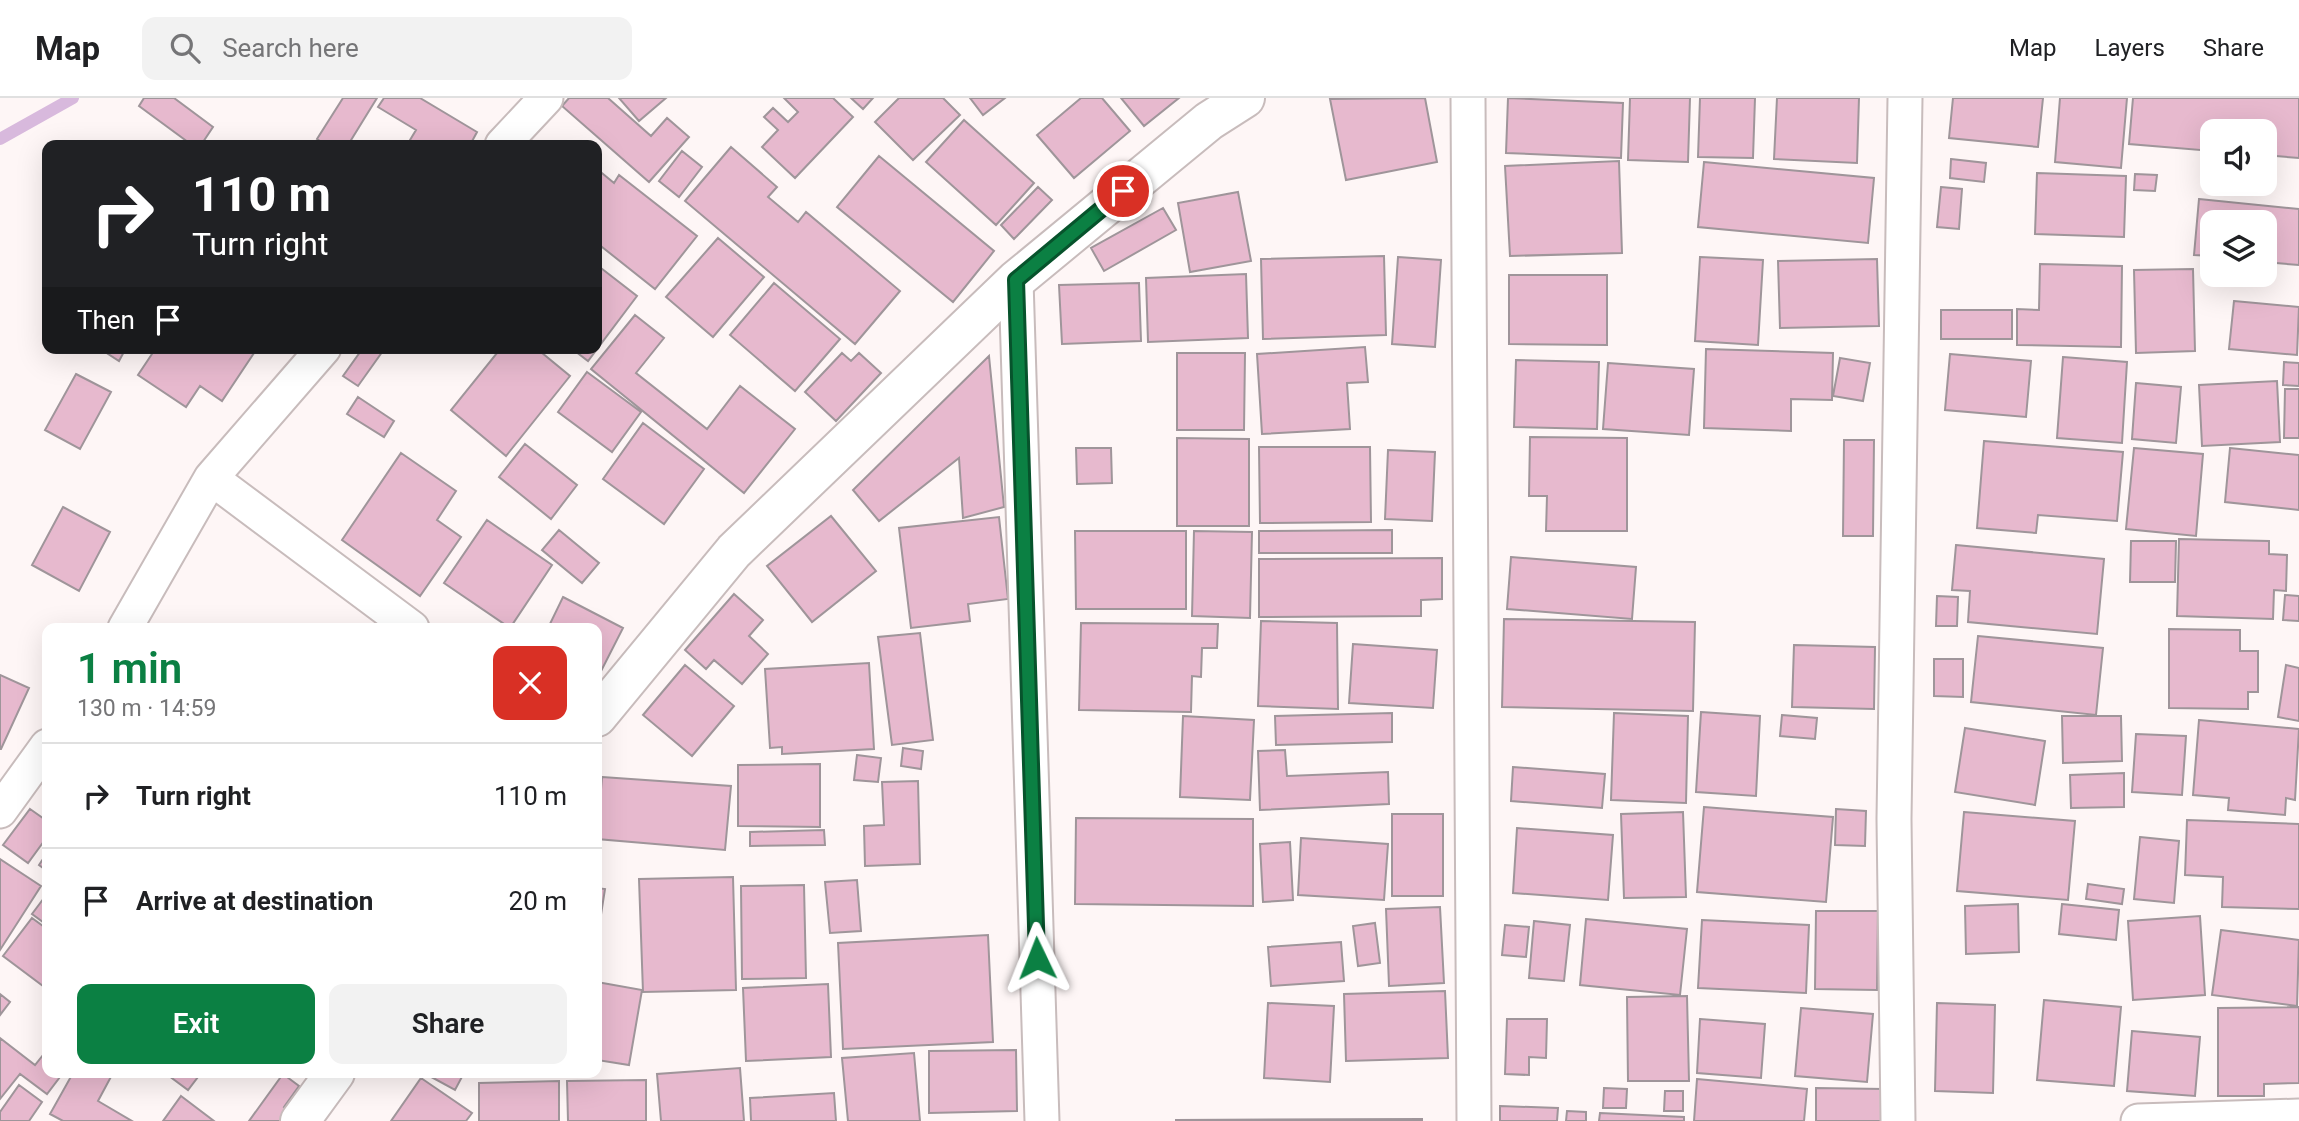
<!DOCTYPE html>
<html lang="en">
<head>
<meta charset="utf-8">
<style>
  body { margin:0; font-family:Roboto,sans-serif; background:#f2f2f2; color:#202124; height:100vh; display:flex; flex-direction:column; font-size:26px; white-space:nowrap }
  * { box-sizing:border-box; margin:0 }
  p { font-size:23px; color:#757577 }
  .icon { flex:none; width:38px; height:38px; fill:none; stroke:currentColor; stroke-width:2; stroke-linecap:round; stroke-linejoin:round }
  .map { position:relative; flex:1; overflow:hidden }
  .sheet { position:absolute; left:42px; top:525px; width:560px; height:455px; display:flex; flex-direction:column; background:#fff; border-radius:14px; box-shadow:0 7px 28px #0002 }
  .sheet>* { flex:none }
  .hud { position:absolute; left:42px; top:42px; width:560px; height:214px; border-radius:14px; box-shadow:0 7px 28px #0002; background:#202124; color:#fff; overflow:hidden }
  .tools { position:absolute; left:2200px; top:21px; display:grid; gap:14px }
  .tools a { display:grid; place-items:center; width:77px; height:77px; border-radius:14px; background:#fff; box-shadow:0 7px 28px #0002; font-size:35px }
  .pin { position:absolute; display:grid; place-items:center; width:60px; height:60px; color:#fff; margin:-30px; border:4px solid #fff; border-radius:50%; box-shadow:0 2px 7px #0007 }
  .me { position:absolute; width:77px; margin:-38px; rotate:358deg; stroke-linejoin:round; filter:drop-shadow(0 0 5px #0008) }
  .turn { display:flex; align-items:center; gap:24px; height:147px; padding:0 35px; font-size:32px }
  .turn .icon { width:91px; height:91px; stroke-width:2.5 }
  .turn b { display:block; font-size:49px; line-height:60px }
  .then { display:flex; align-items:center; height:66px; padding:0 35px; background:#0003; gap:14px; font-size:26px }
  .round { display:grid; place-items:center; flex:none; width:74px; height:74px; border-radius:14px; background:#f2f2f2 }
  .headline { display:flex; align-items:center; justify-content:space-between; height:119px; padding:0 35px }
  h1 { font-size:42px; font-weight:600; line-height:52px; color:#0b8043 }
  .primary-button { display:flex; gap:14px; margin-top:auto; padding:14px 35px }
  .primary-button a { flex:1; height:80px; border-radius:14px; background:#0b8043; color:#fff; font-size:28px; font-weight:600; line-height:80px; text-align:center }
  .primary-button a+a { background:#f2f2f2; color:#202124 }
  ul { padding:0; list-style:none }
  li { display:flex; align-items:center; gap:21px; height:105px; padding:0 35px; border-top:2px solid #e0e0e0 }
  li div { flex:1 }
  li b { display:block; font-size:26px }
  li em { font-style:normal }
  header { display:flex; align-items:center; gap:42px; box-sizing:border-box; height:98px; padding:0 35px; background:#fff; border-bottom:2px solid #e0e0e0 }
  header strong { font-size:33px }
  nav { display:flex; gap:38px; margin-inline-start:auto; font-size:24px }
  .search { width:490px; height:63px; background:#f2f2f2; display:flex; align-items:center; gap:18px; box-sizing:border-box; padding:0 24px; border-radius:14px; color:#757577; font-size:26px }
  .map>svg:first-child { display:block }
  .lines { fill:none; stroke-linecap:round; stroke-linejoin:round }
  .stream { stroke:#d8b9dd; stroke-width:12 }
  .building { fill:#e7b9ce; stroke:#9f959a; stroke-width:2 }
  .minor-casing { stroke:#c8bcbc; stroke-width:37 }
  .tertiary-casing { stroke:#c8bcbc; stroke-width:42 }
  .minor { stroke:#fff; stroke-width:33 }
  .tertiary { stroke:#fff; stroke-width:38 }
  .route-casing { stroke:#07532c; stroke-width:18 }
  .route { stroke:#0b8043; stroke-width:12 }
</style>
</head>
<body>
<header>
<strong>Map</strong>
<div class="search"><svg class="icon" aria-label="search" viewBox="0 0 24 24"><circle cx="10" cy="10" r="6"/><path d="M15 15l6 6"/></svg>Search here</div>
<nav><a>Map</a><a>Layers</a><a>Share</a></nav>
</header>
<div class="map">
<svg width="2299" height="1023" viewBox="0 0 2299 1023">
  <rect width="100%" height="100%" fill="#fef6f6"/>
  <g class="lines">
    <path class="stream" d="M 0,41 L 73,0"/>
  </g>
  <path class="building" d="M 144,0 L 174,0 L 213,29 L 201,47 L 192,47 L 139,8 Z
    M 343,0 L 377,0 L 348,47 L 326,47 L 317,41 Z
    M 384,0 L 420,0 L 477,34 L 470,47 L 407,47 L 416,32 L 378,9 Z
    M 569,0 L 608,0 L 651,38 L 667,20 L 689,39 L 649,84 L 562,8 Z
    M 619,0 L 666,0 L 639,23 Z
    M 784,0 L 833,0 L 853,19 L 795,80 L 762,49 L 778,32 L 764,19 L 773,10 L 788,24 L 798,14 Z
    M 851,0 L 873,0 L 863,11 Z
    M 899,0 L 943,0 L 960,17 L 913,62 L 875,24 Z
    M 970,0 L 1005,0 L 983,17 Z
    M 1081,0 L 1102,0 L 1130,33 L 1074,80 L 1037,37 Z
    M 1121,0 L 1179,0 L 1144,28 Z
    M 1425,0 L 1437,64 L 1346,82 L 1330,1 Z
    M 1508,0 L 1623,5 L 1621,60 L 1506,55 Z
    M 1630,0 L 1690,0 L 1688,64 L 1628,62 Z
    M 1700,0 L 1755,0 L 1753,60 L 1698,59 Z
    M 1777,0 L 1859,0 L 1857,65 L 1774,61 Z
    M 1953,0 L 2043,0 L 2038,49 L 1949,40 Z
    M 2060,0 L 2127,0 L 2121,70 L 2055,64 Z
    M 2133,0 L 2299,0 L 2299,60 L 2264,57 L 2264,33 L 2212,33 L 2212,53 L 2129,46 Z
    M 964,22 L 1034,85 L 996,127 L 926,64 Z
    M 731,49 L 777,89 L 768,99 L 798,124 L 806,114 L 900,193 L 855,246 L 685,103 Z
    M 682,53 L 702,69 L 679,99 L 659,83 Z
    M 879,58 L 994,153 L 953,204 L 837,109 Z
    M 1951,61 L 1986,65 L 1984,84 L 1950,80 Z
    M 1619,63 L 1622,155 L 1510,158 L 1505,68 Z
    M 1704,64 L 1874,80 L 1868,145 L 1698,129 Z
    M 597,71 L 614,85 L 619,77 L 697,138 L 655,191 L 597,145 Z
    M 2037,75 L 2126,78 L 2124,139 L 2035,136 Z
    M 2135,76 L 2157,77 L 2155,93 L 2134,92 Z
    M 1038,89 L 1052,102 L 1014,141 L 1001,127 Z
    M 1941,89 L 1962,91 L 1959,131 L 1937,129 Z
    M 1238,94 L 1251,163 L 1190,174 L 1178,105 Z
    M 2199,101 L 2299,111 L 2299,167 L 2264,164 L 2264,124 L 2212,124 L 2212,158 L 2194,157 Z
    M 1163,110 L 1176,132 L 1104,173 L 1091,150 Z
    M 718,140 L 764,179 L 713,239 L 666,199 Z
    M 1384,158 L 1386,237 L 1263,241 L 1261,161 Z
    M 1398,159 L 1441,162 L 1435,249 L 1392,246 Z
    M 1700,159 L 1763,162 L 1758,247 L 1695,243 Z
    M 1877,161 L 1879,228 L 1780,230 L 1778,163 Z
    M 2040,166 L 2122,168 L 2121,249 L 2017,247 L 2017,211 L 2039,212 Z
    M 597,167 L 637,198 L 588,263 L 571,250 L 597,250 Z
    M 2193,171 L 2195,253 L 2136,255 L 2134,172 Z
    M 1246,176 L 1248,240 L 1148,244 L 1146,180 Z
    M 1509,177 L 1607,177 L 1607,247 L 1509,246 Z
    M 774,185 L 840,241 L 795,293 L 730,237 Z
    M 1139,185 L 1141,243 L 1062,246 L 1059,187 Z
    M 2234,203 L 2299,209 L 2297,257 L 2229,251 Z
    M 1941,212 L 2012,212 L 2012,241 L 1941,241 Z
    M 635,217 L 664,240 L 636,275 L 707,331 L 740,288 L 795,331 L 744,395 L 591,271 Z
    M 1365,249 L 1368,284 L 1347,285 L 1350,331 L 1262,336 L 1257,256 Z
    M 99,250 L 126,250 L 119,263 Z
    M 247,250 L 254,255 L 222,303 L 200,288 L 186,309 L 138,277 L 156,250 Z
    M 363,250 L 385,250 L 358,288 L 343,278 Z
    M 501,250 L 536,250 L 570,278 L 506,358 L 451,312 Z
    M 1706,251 L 1833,255 L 1832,302 L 1791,301 L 1791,333 L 1704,330 Z
    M 842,255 L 851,263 L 859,255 L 881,275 L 836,323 L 805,294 Z
    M 1177,255 L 1245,255 L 1244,332 L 1177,332 Z
    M 1950,256 L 2031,263 L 2026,319 L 1945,312 Z
    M 989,258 L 1004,409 L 963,420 L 959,360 L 879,423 L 853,392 Z
    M 2063,259 L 2127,264 L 2122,345 L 2057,340 Z
    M 1840,260 L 1870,265 L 1863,303 L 1833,298 Z
    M 1516,262 L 1599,264 L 1597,331 L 1514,329 Z
    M 2284,264 L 2299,265 L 2299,288 L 2283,287 Z
    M 1608,265 L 1694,271 L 1689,337 L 1603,331 Z
    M 587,274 L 641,314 L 612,354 L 558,314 Z
    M 76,276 L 111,294 L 80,351 L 45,332 Z
    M 2277,283 L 2280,344 L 2202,348 L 2199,287 Z
    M 2136,285 L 2181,289 L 2176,345 L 2132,341 Z
    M 2285,291 L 2299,291 L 2299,340 L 2284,340 Z
    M 358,299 L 394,323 L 384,339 L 347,316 Z
    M 643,325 L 704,371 L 664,426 L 603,381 Z
    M 1530,339 L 1627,340 L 1627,433 L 1546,433 L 1547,398 L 1529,398 Z
    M 1177,340 L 1249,341 L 1249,428 L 1177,428 Z
    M 1844,342 L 1874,342 L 1873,438 L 1843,438 Z
    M 1984,343 L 2123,354 L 2117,423 L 2038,417 L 2036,435 L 1977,430 Z
    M 525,346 L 577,387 L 551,421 L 499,379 Z
    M 1259,349 L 1370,349 L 1371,424 L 1260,425 Z
    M 1076,350 L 1111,350 L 1112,385 L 1077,386 Z
    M 2134,350 L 2203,356 L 2196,438 L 2126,431 Z
    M 2230,350 L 2299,357 L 2299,412 L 2225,404 Z
    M 1388,352 L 1435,354 L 1432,423 L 1385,421 Z
    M 401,355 L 456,393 L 437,422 L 461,439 L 420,498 L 342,442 Z
    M 63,409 L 110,434 L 79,493 L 32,467 Z
    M 831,418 L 876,473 L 812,524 L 767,468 Z
    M 999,419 L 1008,501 L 968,506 L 970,523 L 911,530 L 899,430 Z
    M 487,422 L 552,467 L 510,530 L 444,485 Z
    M 559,432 L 599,465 L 582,485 L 542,452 Z
    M 1392,432 L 1392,455 L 1259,455 L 1259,433 Z
    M 1075,433 L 1186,433 L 1186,511 L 1076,511 Z
    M 1194,433 L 1252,434 L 1250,520 L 1192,518 Z
    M 2179,441 L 2269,443 L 2269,456 L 2287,457 L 2286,493 L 2274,492 L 2273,521 L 2177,518 Z
    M 2131,443 L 2176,443 L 2175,484 L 2130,484 Z
    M 1956,447 L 2104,461 L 2097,536 L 1968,524 L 1970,493 L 1952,492 Z
    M 1511,459 L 1636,469 L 1632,521 L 1507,511 Z
    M 1442,460 L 1442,501 L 1421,502 L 1421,518 L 1259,519 L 1259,461 Z
    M 734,496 L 763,522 L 749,538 L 768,556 L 742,586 L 714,562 L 706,571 L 685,552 Z
    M 2285,497 L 2299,498 L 2299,523 L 2283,522 Z
    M 1937,498 L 1958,499 L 1957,528 L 1936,528 Z
    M 563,499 L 623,530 L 597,581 L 597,530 L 548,530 Z
    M 1504,521 L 1695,524 L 1693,613 L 1502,609 Z
    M 1261,523 L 1337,525 L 1338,611 L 1258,608 Z
    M 1081,525 L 1218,526 L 1217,550 L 1202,550 L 1201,579 L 1192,578 L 1191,614 L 1079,612 Z
    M 2169,531 L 2240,532 L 2240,553 L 2258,553 L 2258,594 L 2248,594 L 2248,611 L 2169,610 Z
    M 920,535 L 933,642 L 892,647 L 878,539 Z
    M 1978,538 L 2103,550 L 2096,617 L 1971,604 Z
    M 1353,546 L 1437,552 L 1433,610 L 1349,605 Z
    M 1794,547 L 1875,549 L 1874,611 L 1792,609 Z
    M 1934,561 L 1963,561 L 1963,599 L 1934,598 Z
    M 869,565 L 874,651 L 782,656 L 782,649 L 770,650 L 765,571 Z
    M 685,567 L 734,608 L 692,658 L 643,617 Z
    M 2286,567 L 2299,570 L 2299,623 L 2278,619 Z
    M 0,577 L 29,590 L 1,651 L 0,651 Z
    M 1701,614 L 1760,618 L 1756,698 L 1696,694 Z
    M 1392,615 L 1392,644 L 1276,647 L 1275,618 Z
    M 1614,615 L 1688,618 L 1686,705 L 1611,702 Z
    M 1782,617 L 1817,620 L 1815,641 L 1780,638 Z
    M 1183,618 L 1254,622 L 1250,702 L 1180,699 Z
    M 2062,618 L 2121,618 L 2122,663 L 2063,665 Z
    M 2199,622 L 2299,631 L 2295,702 L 2286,700 L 2285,717 L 2228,712 L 2229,700 L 2193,697 Z
    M 1965,630 L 2045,643 L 2035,707 L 1955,694 Z
    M 2136,636 L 2186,638 L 2182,697 L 2132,694 Z
    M 903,650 L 923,653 L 921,671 L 901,668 Z
    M 1285,652 L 1287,678 L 1388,674 L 1389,706 L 1260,712 L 1258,653 Z
    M 857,657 L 881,660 L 878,684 L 854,682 Z
    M 820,666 L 820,729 L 738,728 L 738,667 Z
    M 1513,669 L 1605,676 L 1602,710 L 1511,703 Z
    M 2124,675 L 2124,709 L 2071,710 L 2070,677 Z
    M 602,679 L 731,688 L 725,752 L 597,741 Z
    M 918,683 L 920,766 L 865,768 L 864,728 L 884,727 L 882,684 Z
    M 1704,709 L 1833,719 L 1826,804 L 1697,794 Z
    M 30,711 L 47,723 L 47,739 L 28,765 L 3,747 Z
    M 1836,711 L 1866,713 L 1865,748 L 1835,747 Z
    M 1683,714 L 1686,799 L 1624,800 L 1621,716 Z
    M 1964,714 L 2075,723 L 2068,802 L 1957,793 Z
    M 1392,716 L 1443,716 L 1443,798 L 1392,798 Z
    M 1076,720 L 1253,721 L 1253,808 L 1075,806 Z
    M 2187,722 L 2299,726 L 2299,811 L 2222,809 L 2223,779 L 2185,777 Z
    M 1517,730 L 1613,737 L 1608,802 L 1513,795 Z
    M 824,732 L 825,747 L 750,748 L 750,734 Z
    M 2140,739 L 2179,743 L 2174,805 L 2134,801 Z
    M 1301,740 L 1388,746 L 1384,802 L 1298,797 Z
    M 1290,744 L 1293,802 L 1263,804 L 1260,746 Z
    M 47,755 L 47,773 L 39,767 Z
    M 0,761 L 41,788 L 0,852 Z
    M 733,779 L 736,892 L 643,894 L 639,781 Z
    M 857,782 L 861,833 L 830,835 L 825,784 Z
    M 2088,786 L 2124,791 L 2122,806 L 2086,801 Z
    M 804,787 L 806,880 L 742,881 L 741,788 Z
    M 597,790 L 605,791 L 597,842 Z
    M 47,796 L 47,827 L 32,816 Z
    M 2018,806 L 2019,854 L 1966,856 L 1965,808 Z
    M 2062,806 L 2119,812 L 2116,842 L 2059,836 Z
    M 1440,809 L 1444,885 L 1389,888 L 1386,811 Z
    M 1816,813 L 1878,813 L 1877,892 L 1815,891 Z
    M 2200,818 L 2205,897 L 2133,902 L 2128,823 Z
    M 32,820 L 47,831 L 47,891 L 3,858 Z
    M 1586,821 L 1687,831 L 1680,897 L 1580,887 Z
    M 1702,822 L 1809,827 L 1806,895 L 1698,890 Z
    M 1534,823 L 1570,827 L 1564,883 L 1529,880 Z
    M 1375,825 L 1380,865 L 1358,868 L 1353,828 Z
    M 1505,827 L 1529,829 L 1526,859 L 1502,857 Z
    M 2221,832 L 2299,842 L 2297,908 L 2212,897 Z
    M 988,837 L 993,944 L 843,951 L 838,845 Z
    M 1341,844 L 1344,883 L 1271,888 L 1268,849 Z
    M 597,884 L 642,892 L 629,967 L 597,962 Z
    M 828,886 L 831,959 L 746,963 L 743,890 Z
    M 1445,893 L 1448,960 L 1346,963 L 1344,896 Z
    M 0,896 L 10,904 L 0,917 Z
    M 1687,898 L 1689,983 L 1628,983 L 1627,899 Z
    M 2044,902 L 2121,909 L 2114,988 L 2037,982 Z
    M 1268,905 L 1334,908 L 1330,984 L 1264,980 Z
    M 1937,905 L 1995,907 L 1993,995 L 1935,993 Z
    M 2299,909 L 2299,985 L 2264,986 L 2264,998 L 2218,998 L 2218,910 Z
    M 1801,910 L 1873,916 L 1867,984 L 1795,978 Z
    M 1507,921 L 1547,921 L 1546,960 L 1529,959 L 1529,977 L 1505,976 Z
    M 1700,921 L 1765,926 L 1761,980 L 1697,975 Z
    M 2132,933 L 2200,939 L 2195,998 L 2127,993 Z
    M 0,940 L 35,967 L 47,952 L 47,975 L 63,975 L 47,996 L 20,976 L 0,1001 Z
    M 1016,952 L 1017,1013 L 929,1015 L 929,953 Z
    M 914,955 L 920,1023 L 848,1023 L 842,960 Z
    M 740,970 L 744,1023 L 661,1023 L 657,976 Z
    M 73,975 L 113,975 L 98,1003 L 132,1023 L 63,1023 L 50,1016 Z
    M 165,975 L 201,975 L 188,992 Z
    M 424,975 L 464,975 L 455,992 Z
    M 283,976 L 299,988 L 284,1009 L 292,1015 L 286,1023 L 249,1023 Z
    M 421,980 L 472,1015 L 466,1023 L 391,1023 Z
    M 1697,981 L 1807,991 L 1804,1023 L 1694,1023 Z
    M 646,982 L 646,1023 L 568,1023 L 567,983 Z
    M 559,983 L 559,1023 L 479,1023 L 479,985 Z
    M 19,987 L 42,1004 L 29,1023 L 0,1023 L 0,1014 Z
    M 1604,990 L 1627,991 L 1626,1010 L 1603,1010 Z
    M 1816,990 L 1884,991 L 1883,1023 L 1816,1023 Z
    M 1665,993 L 1683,993 L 1683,1013 L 1664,1013 Z
    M 834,995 L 836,1023 L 751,1023 L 750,1000 Z
    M 181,998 L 214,1023 L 163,1023 Z
    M 1500,1008 L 1558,1010 L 1557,1023 L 1500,1023 Z
    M 1567,1013 L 1586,1014 L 1586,1023 L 1566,1023 Z
    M 1600,1015 L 1684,1019 L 1684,1023 L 1599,1023 Z
    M 1422,1021 L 1422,1023 L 1175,1022 Z"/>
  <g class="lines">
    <defs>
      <path id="minor" d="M 1468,0 L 1474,1023
        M 502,47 L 546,0
        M 1016,182 L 1042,1023
        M 211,380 L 412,530
        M 125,530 L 211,380 L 324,250
        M 0,713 L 47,648
        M 1898,1023 L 1894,721 L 1905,0
        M 2138,1023 L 2299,1018"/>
      <path id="tertiary" d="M 597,619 L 734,453 L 1016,182 L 1209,23 L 1245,0
        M 300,1023 L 335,975"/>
    </defs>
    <use href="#minor" class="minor-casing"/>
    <use href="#tertiary" class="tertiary-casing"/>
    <use href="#minor" class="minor"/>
    <use href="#tertiary" class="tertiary"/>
  </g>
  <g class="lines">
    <defs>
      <path id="route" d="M 1037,860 L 1016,182 L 1123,93"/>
    </defs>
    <use href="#route" class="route-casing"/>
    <use href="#route" class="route"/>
  </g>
</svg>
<div class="tools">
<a><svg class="icon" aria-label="sound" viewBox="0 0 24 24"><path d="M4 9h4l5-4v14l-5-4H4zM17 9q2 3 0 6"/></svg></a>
<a><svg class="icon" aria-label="layers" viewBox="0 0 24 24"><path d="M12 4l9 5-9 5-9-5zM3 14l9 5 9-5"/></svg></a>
</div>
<div class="pin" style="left:1123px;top:93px;background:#d93025"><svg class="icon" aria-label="arrive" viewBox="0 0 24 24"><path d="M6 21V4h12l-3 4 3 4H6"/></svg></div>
<svg class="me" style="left:1037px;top:860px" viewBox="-20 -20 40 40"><path d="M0-17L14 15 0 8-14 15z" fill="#0b8043" stroke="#fff" stroke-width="4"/></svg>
<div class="hud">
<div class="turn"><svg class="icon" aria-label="right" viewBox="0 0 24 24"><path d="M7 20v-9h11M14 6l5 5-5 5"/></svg><div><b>110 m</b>Turn right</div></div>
<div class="then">Then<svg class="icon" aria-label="arrive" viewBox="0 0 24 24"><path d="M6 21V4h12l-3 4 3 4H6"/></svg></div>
</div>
<section class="sheet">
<div class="headline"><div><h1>1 min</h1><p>130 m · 14:59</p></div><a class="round" style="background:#d93025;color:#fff"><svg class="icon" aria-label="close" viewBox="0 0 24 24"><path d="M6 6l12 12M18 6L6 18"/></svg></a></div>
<ul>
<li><svg class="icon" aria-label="right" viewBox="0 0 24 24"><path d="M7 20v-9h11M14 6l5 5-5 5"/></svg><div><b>Turn right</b></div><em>110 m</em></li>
<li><svg class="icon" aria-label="arrive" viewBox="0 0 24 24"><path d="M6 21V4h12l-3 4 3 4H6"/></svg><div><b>Arrive at destination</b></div><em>20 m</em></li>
</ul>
<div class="primary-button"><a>Exit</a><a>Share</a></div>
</section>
</div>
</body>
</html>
